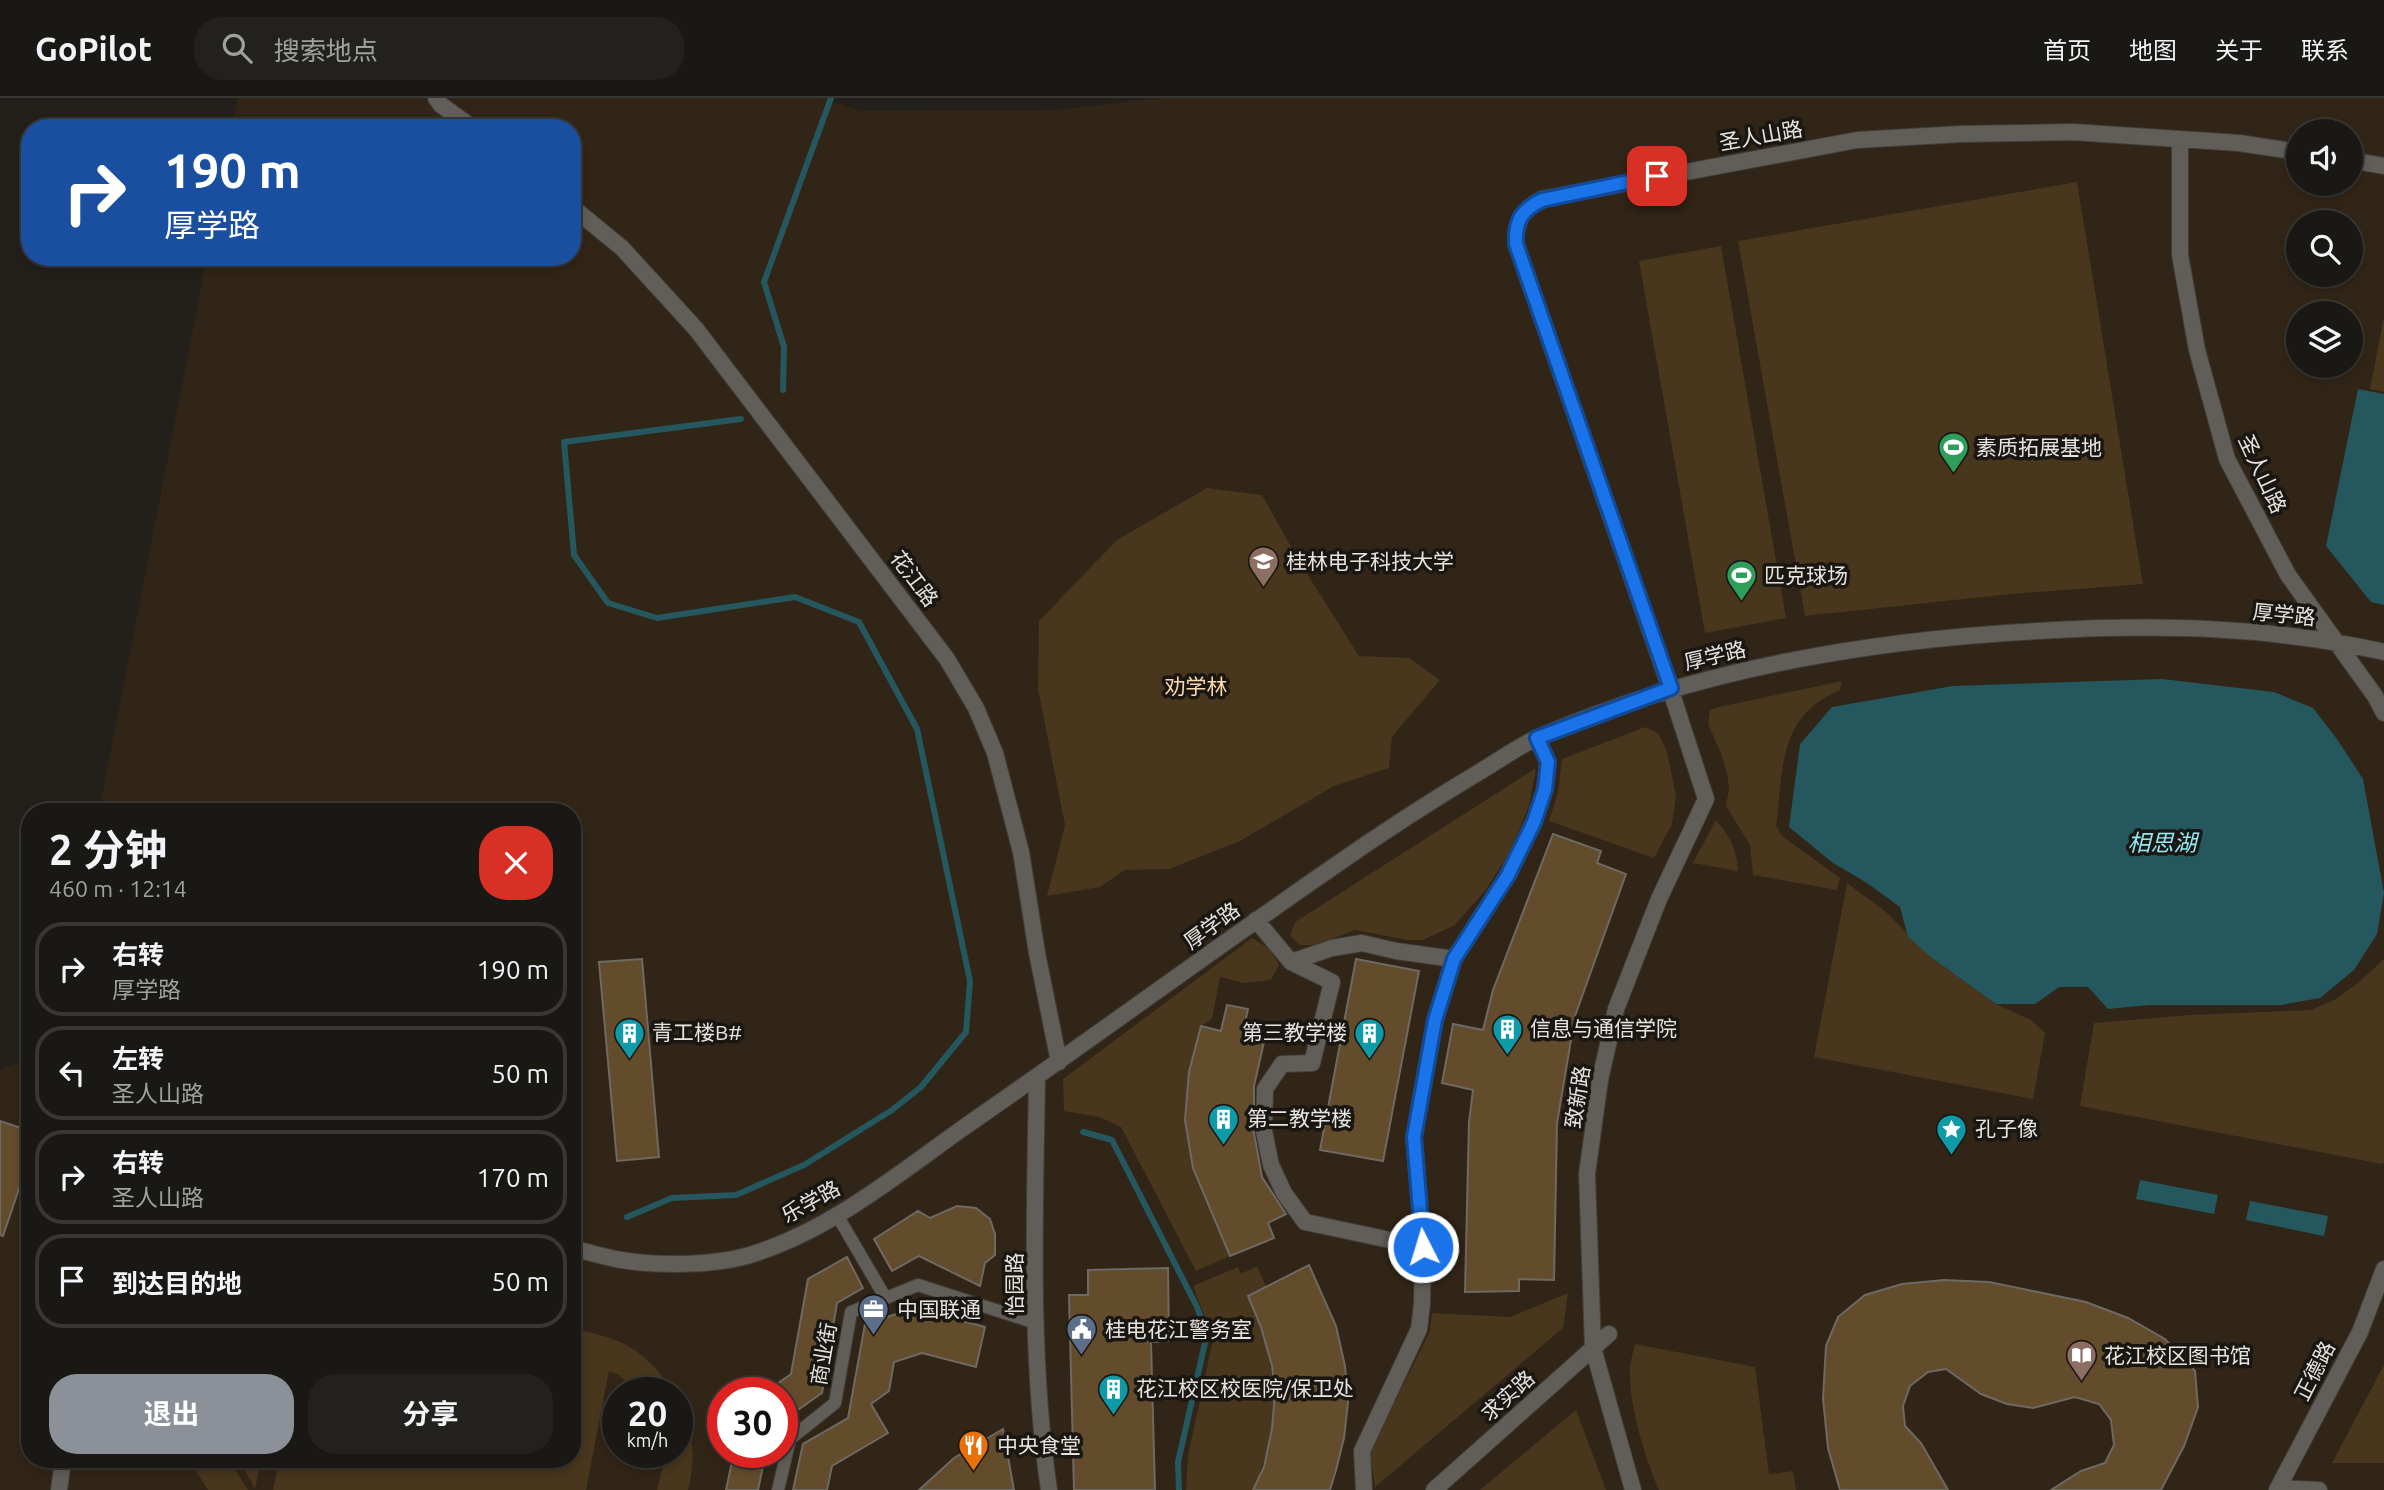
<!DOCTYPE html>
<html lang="zh">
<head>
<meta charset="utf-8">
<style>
  body { margin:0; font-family:Ubuntu,"Noto Sans SC",sans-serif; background:#23211d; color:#f1f3f6; height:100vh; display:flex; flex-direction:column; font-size:26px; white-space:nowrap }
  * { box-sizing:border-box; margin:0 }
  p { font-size:23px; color:#9fa0a0 }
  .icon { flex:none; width:38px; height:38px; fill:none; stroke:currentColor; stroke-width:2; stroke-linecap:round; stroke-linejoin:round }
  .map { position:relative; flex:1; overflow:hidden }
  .panel { position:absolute; left:21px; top:705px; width:560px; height:665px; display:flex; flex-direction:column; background:#1a1814; border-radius:28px; box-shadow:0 4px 10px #0003,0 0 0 2px #383734 }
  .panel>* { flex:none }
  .banner { position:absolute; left:21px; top:21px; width:560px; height:147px; border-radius:28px; box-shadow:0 4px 10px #0003,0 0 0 2px #383734; background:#1a4fa0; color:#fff; overflow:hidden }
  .fabs { position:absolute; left:2286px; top:21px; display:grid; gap:14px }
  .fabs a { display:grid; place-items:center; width:77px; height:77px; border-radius:50%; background:#1a1814; box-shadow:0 4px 10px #0003,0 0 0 2px #383734; font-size:35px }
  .speed { position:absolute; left:602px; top:1279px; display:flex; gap:14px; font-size:35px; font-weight:700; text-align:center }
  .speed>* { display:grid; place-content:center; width:91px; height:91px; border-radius:50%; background:#1a1814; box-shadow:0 4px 10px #0003,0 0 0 2px #383734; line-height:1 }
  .speed small { font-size:18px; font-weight:400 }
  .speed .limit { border:10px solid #d22; background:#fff; color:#111 }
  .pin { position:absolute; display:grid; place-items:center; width:60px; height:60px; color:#fff; margin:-30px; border-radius:14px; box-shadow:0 4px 10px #0006 }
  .me { position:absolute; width:77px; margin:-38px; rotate:355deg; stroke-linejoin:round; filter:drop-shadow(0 0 5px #0008) }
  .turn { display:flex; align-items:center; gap:24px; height:147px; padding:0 28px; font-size:32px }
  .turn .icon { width:91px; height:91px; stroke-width:2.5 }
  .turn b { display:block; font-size:49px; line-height:60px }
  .round { display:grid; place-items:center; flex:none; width:74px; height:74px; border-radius:28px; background:#23211d }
  .summary { display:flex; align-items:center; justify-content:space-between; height:119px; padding:0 28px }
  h1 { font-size:42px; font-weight:700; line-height:52px }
  .button { display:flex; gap:14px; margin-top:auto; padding:14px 28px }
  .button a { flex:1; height:80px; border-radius:28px; background:#8c9099; color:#fff; font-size:28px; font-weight:700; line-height:80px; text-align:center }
  .button a+a { background:#23211d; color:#f1f3f6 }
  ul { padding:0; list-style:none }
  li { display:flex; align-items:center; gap:21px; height:94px; margin:0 14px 10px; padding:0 14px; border:4px solid #383734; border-radius:28px }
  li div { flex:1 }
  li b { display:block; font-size:26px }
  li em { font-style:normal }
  header { display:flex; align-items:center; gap:42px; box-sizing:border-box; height:98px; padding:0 35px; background:#1a1814; border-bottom:2px solid #383734 }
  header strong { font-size:33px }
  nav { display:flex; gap:38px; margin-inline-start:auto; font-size:24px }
  .search { width:490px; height:63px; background:#23211d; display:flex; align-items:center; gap:18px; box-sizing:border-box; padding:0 24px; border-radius:28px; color:#9fa0a0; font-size:26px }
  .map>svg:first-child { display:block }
  .education { fill:#312517; fill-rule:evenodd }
  .green { fill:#48361d }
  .water { fill:#24575e }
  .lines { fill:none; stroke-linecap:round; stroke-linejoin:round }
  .stream { stroke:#24575e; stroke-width:6 }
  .building { fill:#624c2c; stroke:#6e6964; stroke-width:2 }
  .pedestrian-casing { stroke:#413e3a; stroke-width:14 }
  .minor-casing { stroke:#413e3a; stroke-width:18 }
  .pedestrian { stroke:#615d58; stroke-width:12 }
  .minor { stroke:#615d58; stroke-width:16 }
  .route-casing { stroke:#114b97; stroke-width:18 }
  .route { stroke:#1a73e8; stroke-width:12 }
  .labels { text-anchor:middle; stroke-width:7; stroke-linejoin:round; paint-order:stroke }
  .street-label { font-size:21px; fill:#e6e4e0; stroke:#1a1612 }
  .poi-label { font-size:21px; fill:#e6e4e0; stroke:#1a1612; text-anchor:start }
  .park-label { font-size:21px; fill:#fbd9ad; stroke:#1a1612 }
  .water-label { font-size:23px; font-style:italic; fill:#92e8f5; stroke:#1a1612 }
</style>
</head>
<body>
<header>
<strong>GoPilot</strong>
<div class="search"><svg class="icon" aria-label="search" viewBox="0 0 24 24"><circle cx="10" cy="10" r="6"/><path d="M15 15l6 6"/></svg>搜索地点</div>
<nav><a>首页</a><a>地图</a><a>关于</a><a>联系</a></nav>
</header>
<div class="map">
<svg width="2384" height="1392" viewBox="0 0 2384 1392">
  <rect width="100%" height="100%" fill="#23201b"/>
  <path class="education" d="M 238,0 L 820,0 L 863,13 L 1056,12 L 1161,0 L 2384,0 L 2384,1392 L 0,1392 L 0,971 L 30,961 L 30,1362 L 572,1362 L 572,714 L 99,714 L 207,159 L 572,159 L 572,30 L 232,30 ZM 2298,33 L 2350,33 L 2350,86 L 2298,86 ZM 2298,124 L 2350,124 L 2350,177 L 2298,177 ZM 2298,215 L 2350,215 L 2350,268 L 2298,268 ZM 618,1295 L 677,1295 L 677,1354 L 618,1354 ZM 723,1295 L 782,1295 L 782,1354 L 723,1354 Z"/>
  <path class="green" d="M 2077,84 L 2143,486 L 2011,496 L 1805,518 L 1738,143 Z
    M 1721,148 L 1786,520 L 1705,535 L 1639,163 Z
    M 2384,219 L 2384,294 L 2370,291 Z
    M 1207,390 L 1262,397 L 1299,463 L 1359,558 L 1409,560 L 1440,582 L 1392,639 L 1389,670 L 1334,688 L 1240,743 L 1169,771 L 1125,772 L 1100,789 L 1047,798 L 1065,727 L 1038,591 L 1039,523 L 1117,442 Z
    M 1842,583 L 1840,592 C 1777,619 1784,670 1776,728 L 1782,738 L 1840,780 L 1837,792 L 1753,777 L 1750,747 L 1726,708 L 1729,690 L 1727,675 L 1722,658 L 1708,626 L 1710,612 L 1719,609 Z
    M 1645,629 L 1658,635 L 1667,654 L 1676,698 L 1672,726 L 1654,760 L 1549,723 L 1558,694 L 1562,661 Z
    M 1536,670 L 1529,708 L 1510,754 L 1485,793 L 1455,827 L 1423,842 L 1407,842 L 1355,832 L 1315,847 L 1300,847 L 1290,837 L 1295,824 Z
    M 1716,722 C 1730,738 1737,752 1738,773 L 1693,765 Z
    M 1847,785 L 1886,814 L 1932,860 L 1996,906 L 2031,922 L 2045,935 L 2033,1001 L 1814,959 Z
    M 1252,840 L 1270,851 L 1279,867 L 1271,882 L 1244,885 L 1220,879 L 1212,921 L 1201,928 L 1189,974 L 1185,1022 L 1193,1070 L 1230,1158 L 1196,1173 L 1121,1029 L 1099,1019 L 1064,1013 L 1063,981 Z
    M 2384,861 L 2384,1064 L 2382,1066 L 2080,1008 L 2094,925 L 2190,917 L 2311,912 L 2336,901 L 2359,884 Z
    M 1257,1168 L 1266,1189 L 1248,1198 C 1278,1268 1285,1321 1253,1392 L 1186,1392 L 1188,1358 L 1213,1241 L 1193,1188 L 1238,1169 L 1241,1176 Z
    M 1568,1195 L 1563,1230 L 1375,1389 L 1370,1354 L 1430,1233 L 1432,1215 L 1510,1219 Z
    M 572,1231 C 622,1240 646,1251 674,1295 L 638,1295 L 619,1277 L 609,1273 L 586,1392 L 273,1392 L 279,1362 L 572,1362 Z
    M 1635,1246 L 1755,1269 L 1769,1376 L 1793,1373 L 1796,1392 L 1659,1392 C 1645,1360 1629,1308 1630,1273 C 1630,1264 1633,1254 1635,1246 Z
    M 2384,1267 L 2384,1365 L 2332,1365 Z
    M 677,1300 C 694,1329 696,1360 688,1392 L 657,1392 L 662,1371 L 662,1355 L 677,1354 Z
    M 1576,1312 L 1606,1392 L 1480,1392 Z
    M 193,1362 L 229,1362 L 248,1392 L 208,1392 L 197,1374 Z
    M 239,1362 L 261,1362 L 255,1391 Z"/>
  <path class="water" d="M 2358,291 L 2384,296 L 2384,507 L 2371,504 L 2326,448 Z
    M 2162,581 L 2274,594 L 2313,610 L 2337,641 L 2363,681 L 2384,795 L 2377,836 L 2354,872 L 2320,900 L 2281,907 L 2149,907 L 2108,911 L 2088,889 L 2059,889 L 2035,906 L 1996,906 L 1932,860 L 1908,839 L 1900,809 L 1867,785 L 1833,765 L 1789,729 L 1800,646 L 1832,609 L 1953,588 Z
    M 2140,1082 L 2218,1097 L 2214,1116 L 2136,1101 Z
    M 2250,1103 L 2328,1118 L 2324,1138 L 2246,1122 Z"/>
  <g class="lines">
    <path class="stream" d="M 783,292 L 784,249 L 764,184 L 831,0
      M 1083,1034 L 1112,1042 L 1197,1209 L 1207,1236 L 1178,1364 L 1179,1392
      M 627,1119 L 672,1100 L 736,1097 L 804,1067 L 892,1012 L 921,989 L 966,934 L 970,883 L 917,631 L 859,524 L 795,499 L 657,520 L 608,505 L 574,457 L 564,344 L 741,321"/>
  </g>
  <path class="building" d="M 1553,736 L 1601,753 L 1597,765 L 1626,776 L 1575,918 L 1557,1025 L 1554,1182 L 1519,1181 L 1519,1193 L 1465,1194 L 1469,1024 L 1473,992 L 1442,985 L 1453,926 L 1483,932 L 1493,892 Z
    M 642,861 L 659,1059 L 617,1063 L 599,864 Z
    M 1356,861 L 1419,873 L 1383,1063 L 1320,1052 Z
    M 1227,907 L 1248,911 L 1242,938 L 1264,944 L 1254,988 L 1254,1035 L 1262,1079 L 1286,1116 L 1268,1125 L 1274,1140 L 1230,1158 L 1193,1070 L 1185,1022 L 1189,974 L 1201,928 L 1221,933 Z
    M 0,1023 L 30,1033 L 30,1058 L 3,1138 L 0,1137 Z
    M 957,1108 L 976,1110 L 990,1121 L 995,1136 L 995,1157 L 985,1165 L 980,1188 L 919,1158 L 892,1173 L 874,1141 L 918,1113 L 930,1120 Z
    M 847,1159 L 863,1190 L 837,1205 L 822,1295 L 782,1323 L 782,1295 L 764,1295 L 791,1276 L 808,1181 Z
    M 1309,1167 L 1336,1228 L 1345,1268 L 1348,1304 L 1344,1340 L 1336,1372 L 1330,1392 L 1253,1392 L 1264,1369 L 1272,1331 L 1275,1294 L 1272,1268 L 1261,1229 L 1248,1198 Z
    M 1168,1170 L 1169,1243 L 1151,1244 L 1155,1392 L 1074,1392 L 1069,1197 L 1088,1197 L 1088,1172 Z
    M 1944,1182 L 1989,1184 L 2086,1204 L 2128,1220 L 2165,1241 L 2195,1273 L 2198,1309 L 2184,1348 L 2161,1392 L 2051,1392 L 2081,1373 L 2105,1365 L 2114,1347 L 2111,1322 L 2099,1306 L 2075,1299 L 2033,1310 L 2007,1306 L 1981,1296 L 1946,1271 L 1928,1274 L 1910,1288 L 1903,1308 L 1905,1328 L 1921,1345 L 1948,1392 L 1840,1392 L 1828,1350 L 1823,1301 L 1826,1248 L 1838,1219 L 1865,1197 L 1902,1186 Z
    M 915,1210 L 985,1229 L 976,1269 L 922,1255 L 894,1264 L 889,1293 L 871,1306 L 888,1335 L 832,1368 L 827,1392 L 793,1392 L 803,1346 L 848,1320 L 865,1226 Z
    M 1003,1331 L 1014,1392 L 919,1392 L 954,1360 Z
    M 734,1354 L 766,1354 L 758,1392 L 726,1392 Z"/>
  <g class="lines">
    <defs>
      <path id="pedestrian" d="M 837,1117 L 885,1199
        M 778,1392 L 790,1341 L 835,1305 L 851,1214 L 918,1187 L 1036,1225"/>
      <path id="minor" d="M 436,0 L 441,7 L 473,30
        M 2180,42 L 2180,157 L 2197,252 L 2227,361 L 2288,477 L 2375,598 L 2384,615
        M 2350,62 L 2384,68
        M 572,109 L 622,150 L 696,231 L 947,561 L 976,610 L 995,655 L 1021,754 L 1037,855 L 1059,964
        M 1256,822 L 1291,864 L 1332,884 L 1312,965 L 1282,966 L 1265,991 L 1264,1033 L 1271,1067 L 1284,1095 L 1305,1124 L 1423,1149 L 1422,1206 L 1419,1231 L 1362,1353 L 1364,1392
        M 1291,864 L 1332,850 L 1362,845 L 1396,853 L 1454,861
        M 1037,979 C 1035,1116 1029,1256 1049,1392
        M 1423,1149 L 1414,1039 L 1435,922 L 1454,861 L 1508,777 L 1534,724 L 1545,691 L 1548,664 L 1537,640
        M 572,1150 C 588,1154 604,1159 621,1162 C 658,1168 713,1168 750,1157 C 829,1133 897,1077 963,1030 C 1086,945 1207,856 1330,771 C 1380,736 1429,704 1481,673 C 1501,661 1520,647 1541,638 C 1698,571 1867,542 2037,533 C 2155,526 2268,528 2384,554
        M 2278,1390 L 2319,1392
        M 59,1392 L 63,1362
        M 1434,1392 L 1609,1236
        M 1633,1392 L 1593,1250 L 1587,1076 L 1600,982 L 1616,911 L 1659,801 L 1706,701 L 1670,590 L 1516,146 C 1515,123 1522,112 1542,101 L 1857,42 L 1961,36 L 2073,34 L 2239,45 L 2298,54
        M 2277,1392 L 2360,1234 L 2384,1171"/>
    </defs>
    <use href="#pedestrian" class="pedestrian-casing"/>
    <use href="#minor" class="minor-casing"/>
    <use href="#pedestrian" class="pedestrian"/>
    <use href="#minor" class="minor"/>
  </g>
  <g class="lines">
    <defs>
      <path id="route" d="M 1423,1149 L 1414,1039 L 1435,922 L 1454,861 L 1508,777 L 1534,724 L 1545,691 L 1548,664 L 1537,640 L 1671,590 L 1516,146 C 1515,123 1521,112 1542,102 L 1657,78"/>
    </defs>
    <use href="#route" class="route-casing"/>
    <use href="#route" class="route"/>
  </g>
  <defs>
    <symbol id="stadium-pin" viewBox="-11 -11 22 30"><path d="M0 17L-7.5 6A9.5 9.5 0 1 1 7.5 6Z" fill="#2e9e5b" stroke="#1a1612"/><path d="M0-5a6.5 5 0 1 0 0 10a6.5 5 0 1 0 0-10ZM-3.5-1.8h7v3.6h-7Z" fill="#fff"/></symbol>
    <symbol id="university-pin" viewBox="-11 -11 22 30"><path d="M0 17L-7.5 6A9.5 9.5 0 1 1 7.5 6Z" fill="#8d6e63" stroke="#1a1612"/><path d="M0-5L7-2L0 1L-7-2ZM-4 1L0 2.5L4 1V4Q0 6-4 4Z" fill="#fff"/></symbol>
    <symbol id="building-pin" viewBox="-11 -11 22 30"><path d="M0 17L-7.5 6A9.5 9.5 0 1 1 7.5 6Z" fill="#0f9aa8" stroke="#1a1612"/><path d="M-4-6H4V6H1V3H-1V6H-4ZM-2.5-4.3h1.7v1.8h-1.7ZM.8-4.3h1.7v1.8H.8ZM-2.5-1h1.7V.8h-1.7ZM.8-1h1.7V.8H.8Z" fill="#fff"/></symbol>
    <symbol id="sight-pin" viewBox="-11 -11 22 30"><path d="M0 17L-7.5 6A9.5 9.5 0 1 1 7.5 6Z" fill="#0f9aa8" stroke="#1a1612"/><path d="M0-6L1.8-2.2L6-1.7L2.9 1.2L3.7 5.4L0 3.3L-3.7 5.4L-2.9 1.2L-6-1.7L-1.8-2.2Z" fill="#fff"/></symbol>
    <symbol id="office-pin" viewBox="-11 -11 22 30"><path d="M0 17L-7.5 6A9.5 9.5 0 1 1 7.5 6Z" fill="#5c6f8a" stroke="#1a1612"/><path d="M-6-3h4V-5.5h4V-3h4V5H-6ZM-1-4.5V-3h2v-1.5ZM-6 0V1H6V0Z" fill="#fff"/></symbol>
    <symbol id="civic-pin" viewBox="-11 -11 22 30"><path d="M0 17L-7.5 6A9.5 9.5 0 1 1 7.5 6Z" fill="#5c6f8a" stroke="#1a1612"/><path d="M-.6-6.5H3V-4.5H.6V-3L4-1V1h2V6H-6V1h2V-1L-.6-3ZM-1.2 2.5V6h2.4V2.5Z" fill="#fff"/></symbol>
    <symbol id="library-pin" viewBox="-11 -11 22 30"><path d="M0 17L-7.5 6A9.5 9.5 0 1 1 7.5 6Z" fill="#8d6e63" stroke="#1a1612"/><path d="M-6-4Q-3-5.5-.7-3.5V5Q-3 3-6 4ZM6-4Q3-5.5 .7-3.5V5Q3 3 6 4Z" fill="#fff"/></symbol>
    <symbol id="restaurant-pin" viewBox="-11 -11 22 30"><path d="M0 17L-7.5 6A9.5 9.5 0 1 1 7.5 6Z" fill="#e8710a" stroke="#1a1612"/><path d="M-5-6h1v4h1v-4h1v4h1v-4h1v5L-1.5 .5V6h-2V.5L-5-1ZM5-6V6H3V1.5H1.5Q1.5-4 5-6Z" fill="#fff"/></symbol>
  </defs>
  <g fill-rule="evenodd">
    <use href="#stadium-pin" x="1936" y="332" width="35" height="47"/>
    <use href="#university-pin" x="1246" y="446" width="35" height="47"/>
    <use href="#stadium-pin" x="1724" y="460" width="35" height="47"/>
    <use href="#building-pin" x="1490" y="914" width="35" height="47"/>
    <use href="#building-pin" x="612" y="918" width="35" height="47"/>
    <use href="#building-pin" x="1352" y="918" width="35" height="47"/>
    <use href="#building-pin" x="1206" y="1004" width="35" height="47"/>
    <use href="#sight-pin" x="1934" y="1014" width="35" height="47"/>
    <use href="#office-pin" x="856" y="1194" width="35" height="47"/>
    <use href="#civic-pin" x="1064" y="1214" width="35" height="47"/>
    <use href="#library-pin" x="2064" y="1240" width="35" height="47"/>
    <use href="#building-pin" x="1096" y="1274" width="35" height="47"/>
    <use href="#restaurant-pin" x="956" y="1330" width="35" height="47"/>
  </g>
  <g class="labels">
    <g class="street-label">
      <text transform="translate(1761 38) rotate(-10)" y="7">圣人山路</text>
      <text transform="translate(2262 376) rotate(65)" y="7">圣人山路</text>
      <text transform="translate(914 481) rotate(53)" y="7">花江路</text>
      <text transform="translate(2284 517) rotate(6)" y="7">厚学路</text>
      <text transform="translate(1715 558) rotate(-13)" y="7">厚学路</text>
      <text transform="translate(1212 828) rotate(-36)" y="7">厚学路</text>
      <text transform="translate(1578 999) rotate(-81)" y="7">致新路</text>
      <text transform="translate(811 1104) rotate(-29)" y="7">乐学路</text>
      <text transform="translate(1015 1186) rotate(-90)" y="7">怡园路</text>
      <text transform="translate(824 1256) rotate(-80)" y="7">商业街</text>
      <text transform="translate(2315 1273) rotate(-63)" y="7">正德路</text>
      <text transform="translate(1508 1298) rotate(-42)" y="7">求实路</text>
    </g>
    <g class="poi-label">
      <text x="1976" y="357">素质拓展基地</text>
      <text x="1286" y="471">桂林电子科技大学</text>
      <text x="1764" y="485">匹克球场</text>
      <text x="1530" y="938">信息与通信学院</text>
      <text x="652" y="942">青工楼B#</text>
      <text x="1347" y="942" text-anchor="end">第三教学楼</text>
      <text x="1247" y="1028">第二教学楼</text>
      <text x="1975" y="1038">孔子像</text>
      <text x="897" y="1219">中国联通</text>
      <text x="1105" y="1239">桂电花江警务室</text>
      <text x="2104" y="1265">花江校区图书馆</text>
      <text x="1136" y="1298">花江校区校医院/保卫处</text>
      <text x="997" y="1355">中央食堂</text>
    </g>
    <g class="park-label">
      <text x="1196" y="596">劝学林</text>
    </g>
    <g class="water-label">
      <text x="2162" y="753">相思湖</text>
    </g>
  </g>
</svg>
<div class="fabs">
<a><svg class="icon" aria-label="sound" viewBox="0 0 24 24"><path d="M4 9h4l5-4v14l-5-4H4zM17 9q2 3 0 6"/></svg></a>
<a><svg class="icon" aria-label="search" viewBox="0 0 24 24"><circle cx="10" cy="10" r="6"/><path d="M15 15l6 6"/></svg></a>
<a><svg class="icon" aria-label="layers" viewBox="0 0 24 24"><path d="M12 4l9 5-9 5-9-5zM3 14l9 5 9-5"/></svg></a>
</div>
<div class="speed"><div>20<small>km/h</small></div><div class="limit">30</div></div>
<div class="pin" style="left:1657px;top:78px;background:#d93025"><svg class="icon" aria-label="arrive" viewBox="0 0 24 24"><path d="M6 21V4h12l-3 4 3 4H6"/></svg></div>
<svg class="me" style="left:1423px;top:1149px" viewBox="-20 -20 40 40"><circle r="17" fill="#1a73e8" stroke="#fff" stroke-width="3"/><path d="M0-11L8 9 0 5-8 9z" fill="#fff"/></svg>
<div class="banner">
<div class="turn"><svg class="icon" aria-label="right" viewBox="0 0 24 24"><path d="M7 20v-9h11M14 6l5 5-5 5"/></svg><div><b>190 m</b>厚学路</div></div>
</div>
<section class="panel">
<div class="summary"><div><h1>2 分钟</h1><p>460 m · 12:14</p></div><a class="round" style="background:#d93025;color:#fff"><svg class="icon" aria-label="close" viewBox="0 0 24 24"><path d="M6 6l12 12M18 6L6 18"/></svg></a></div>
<ul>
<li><svg class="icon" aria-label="right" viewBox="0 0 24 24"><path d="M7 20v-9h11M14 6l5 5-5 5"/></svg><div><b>右转</b><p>厚学路</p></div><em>190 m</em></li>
<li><svg class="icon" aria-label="left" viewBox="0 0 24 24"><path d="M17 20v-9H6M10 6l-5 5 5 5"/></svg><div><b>左转</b><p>圣人山路</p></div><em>50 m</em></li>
<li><svg class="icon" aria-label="right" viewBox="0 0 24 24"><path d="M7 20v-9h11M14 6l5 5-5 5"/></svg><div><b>右转</b><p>圣人山路</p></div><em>170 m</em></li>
<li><svg class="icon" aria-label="arrive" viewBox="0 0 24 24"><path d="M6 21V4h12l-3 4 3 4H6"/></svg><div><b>到达目的地</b></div><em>50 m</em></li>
</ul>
<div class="button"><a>退出</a><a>分享</a></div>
</section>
</div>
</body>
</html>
